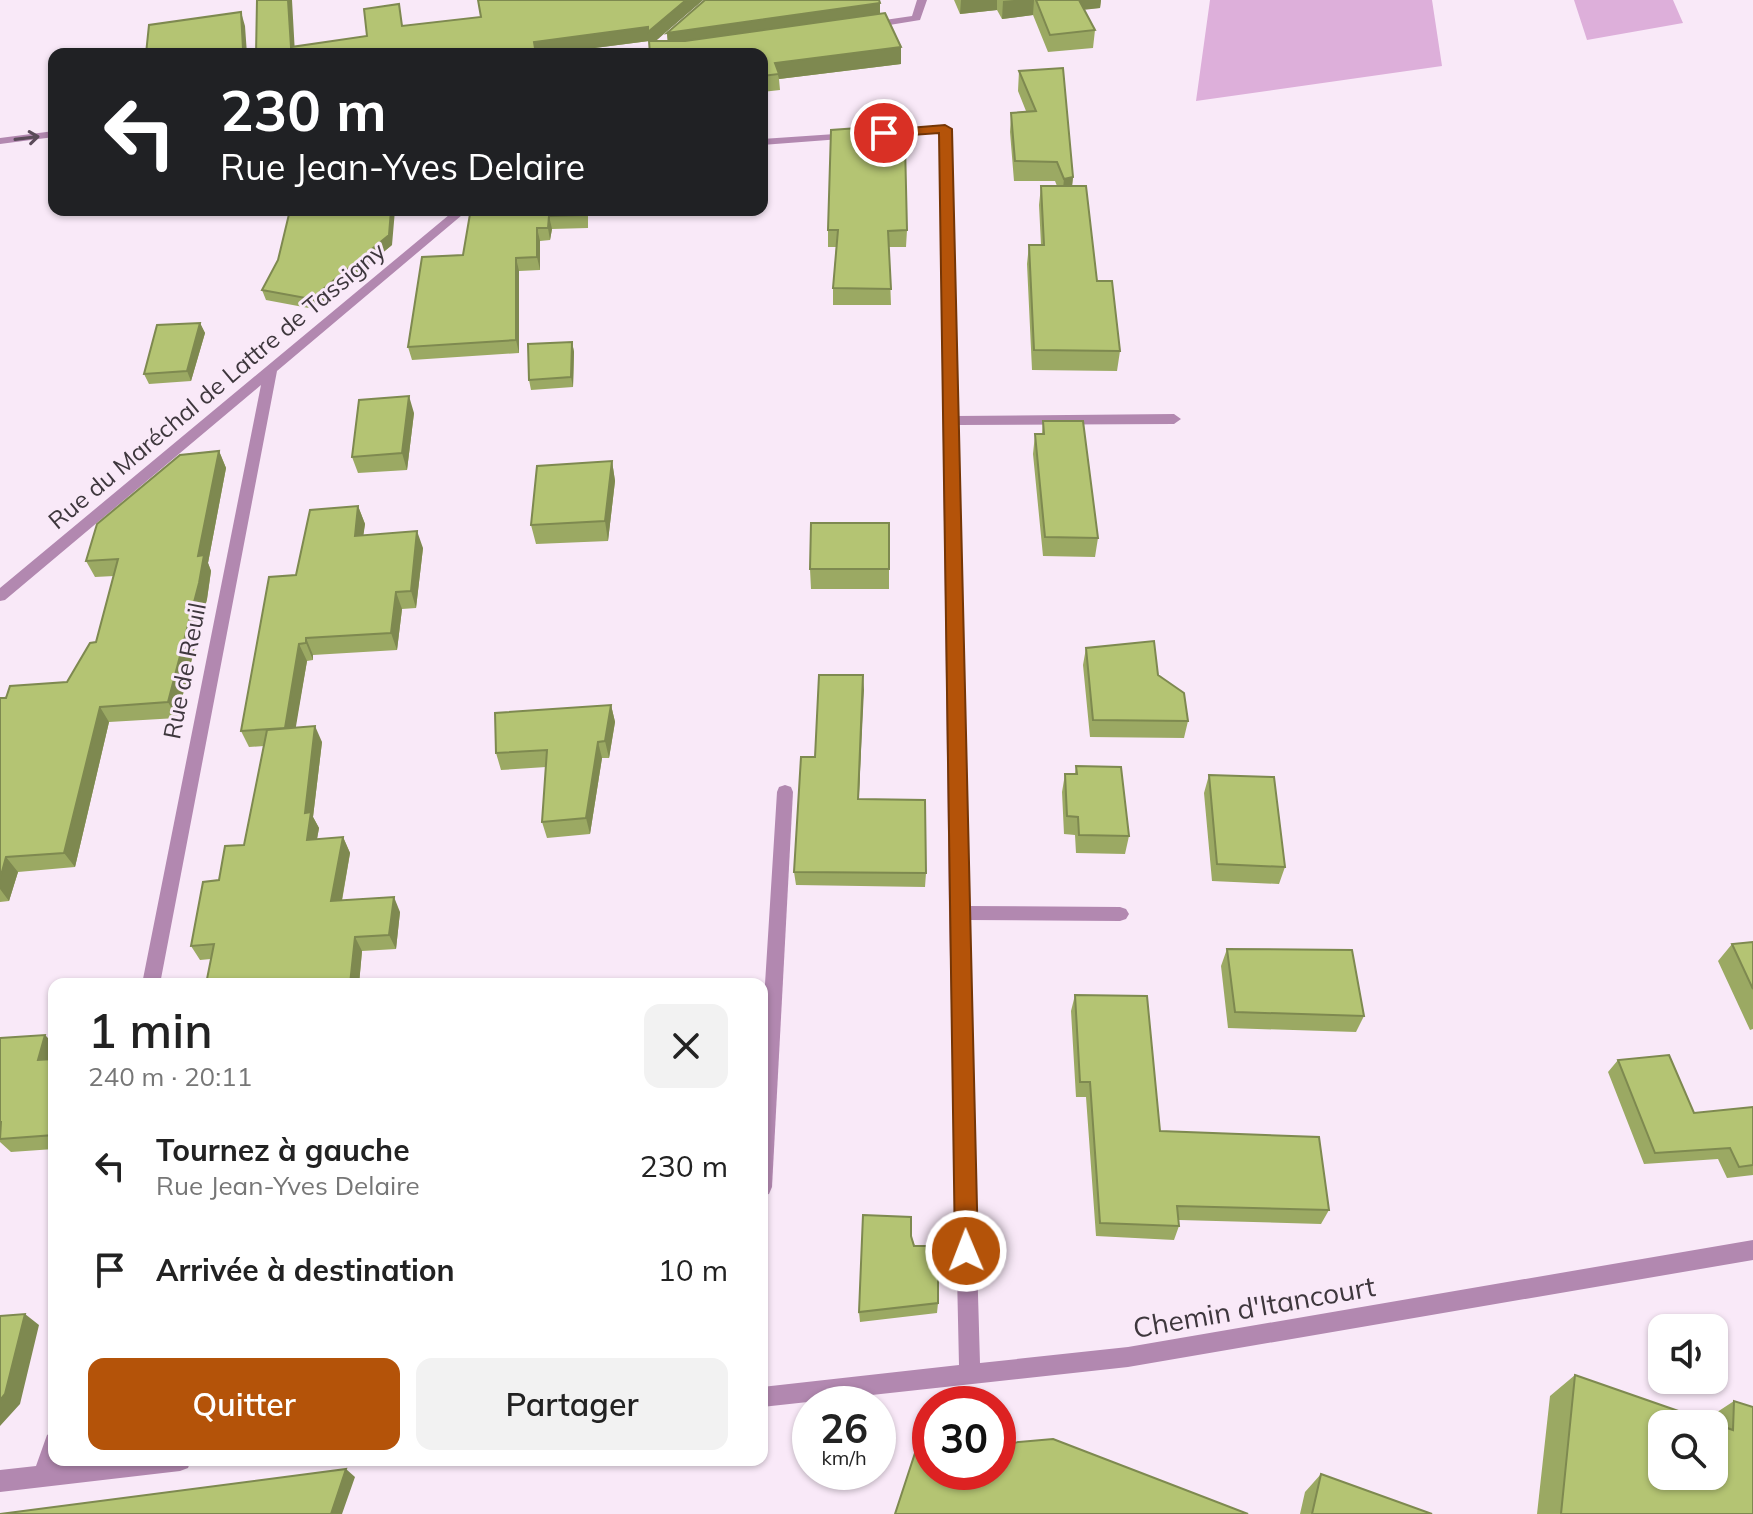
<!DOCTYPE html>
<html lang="fr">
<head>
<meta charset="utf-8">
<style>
  body { margin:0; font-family:Mulish,sans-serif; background:#f2f2f2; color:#222; height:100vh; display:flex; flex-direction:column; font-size:30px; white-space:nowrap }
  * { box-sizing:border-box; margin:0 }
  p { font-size:26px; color:#767676 }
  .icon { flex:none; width:44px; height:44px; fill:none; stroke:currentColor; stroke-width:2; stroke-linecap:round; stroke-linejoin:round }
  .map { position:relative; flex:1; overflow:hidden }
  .panel { position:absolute; left:48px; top:978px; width:720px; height:488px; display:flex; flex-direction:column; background:#fff; border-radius:16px; box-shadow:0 2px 6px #0004 }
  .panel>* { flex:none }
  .top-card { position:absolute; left:48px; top:48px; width:720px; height:168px; border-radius:16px; box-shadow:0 2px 6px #0004; background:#202124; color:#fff; overflow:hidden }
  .fabs { position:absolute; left:1648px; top:1314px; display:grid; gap:16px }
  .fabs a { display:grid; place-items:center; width:80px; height:80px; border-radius:16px; background:#fff; box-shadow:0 2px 6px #0004; font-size:40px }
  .speed { position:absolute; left:792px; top:1386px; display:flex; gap:16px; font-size:40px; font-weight:700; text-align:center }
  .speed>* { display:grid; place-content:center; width:104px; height:104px; border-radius:50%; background:#fff; box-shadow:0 2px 6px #0004; line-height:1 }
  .speed small { font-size:20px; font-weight:400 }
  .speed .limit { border:12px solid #d22; background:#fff; color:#111 }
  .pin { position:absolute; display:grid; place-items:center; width:68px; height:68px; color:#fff; margin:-34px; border:4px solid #fff; border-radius:50%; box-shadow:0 2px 8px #0007 }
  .me { position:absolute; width:88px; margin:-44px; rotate:359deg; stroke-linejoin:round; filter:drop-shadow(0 0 6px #0008) }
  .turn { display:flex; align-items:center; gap:28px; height:168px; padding:0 40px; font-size:36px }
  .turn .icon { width:104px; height:104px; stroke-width:2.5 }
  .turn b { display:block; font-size:56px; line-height:68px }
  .round { display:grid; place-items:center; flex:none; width:84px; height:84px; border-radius:16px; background:#f2f2f2 }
  .overview { display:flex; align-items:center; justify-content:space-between; height:136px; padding:0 40px }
  h1 { font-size:48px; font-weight:600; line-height:60px }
  .cta { display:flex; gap:16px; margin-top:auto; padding:16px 40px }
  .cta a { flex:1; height:92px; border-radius:16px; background:#b45309; color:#fff; font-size:32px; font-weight:600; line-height:92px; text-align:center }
  .cta a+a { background:#f2f2f2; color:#222 }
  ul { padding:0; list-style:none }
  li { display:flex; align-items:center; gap:24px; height:104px; padding:0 40px }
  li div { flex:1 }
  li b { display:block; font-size:30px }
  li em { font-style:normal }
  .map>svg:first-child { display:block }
  .green { fill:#ddafda }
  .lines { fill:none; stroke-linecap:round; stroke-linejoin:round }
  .lane { fill:#b288b0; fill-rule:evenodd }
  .street { fill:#b288b0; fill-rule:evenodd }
  .wall { fill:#9ba963 }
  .shaded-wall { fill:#7e8950 }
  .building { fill:#b4c473; stroke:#7e8950; stroke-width:2; fill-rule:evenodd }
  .oneway { stroke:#5b4b5a }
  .route { fill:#b45309; stroke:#753606; stroke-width:2 }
  .labels { text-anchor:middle; stroke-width:6; stroke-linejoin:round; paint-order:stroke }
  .street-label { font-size:24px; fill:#3e373d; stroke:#f9e9f8 }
  .near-street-label { font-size:28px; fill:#3e373d; stroke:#f9e9f8 }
</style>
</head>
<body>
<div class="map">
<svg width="1753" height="1514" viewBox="0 0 1753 1514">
  <rect width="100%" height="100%" fill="#f9e9f8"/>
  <path class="green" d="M 1210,0 L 1432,0 L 1442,66 L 1196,101 Z
    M 1574,0 L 1673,0 L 1683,23 L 1587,40 Z"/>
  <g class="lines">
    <path class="lane" d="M 785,785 L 791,787 L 793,792 L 772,1187 L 769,1194 L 762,1196 L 762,1032 L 777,792 L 779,787 Z"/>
    <path class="street" d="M 917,0 L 927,0 L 920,20 L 871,28 L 866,25 L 871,22 L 912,16 Z
      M 945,126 L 951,129 L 956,416 L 1174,414 L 1181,419 L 1174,424 L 957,425 L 966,906 L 1120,907 L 1126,909 L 1129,914 L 1126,919 L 1120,921 L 967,920 L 980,1363 L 1128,1347 L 1753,1240 L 1753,1260 L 1128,1367 L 762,1407 L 762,1387 L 959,1365 L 949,913 L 939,133 L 881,137 L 875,134 L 881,131 Z
      M 54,131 L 54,137 L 0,144 L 0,138 Z
      M 850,133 L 856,136 L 854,138 L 762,145 L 762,139 Z
      M 455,210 L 468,210 L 277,371 L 160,984 L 142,984 L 261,385 L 5,600 L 0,601 L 0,588 Z
      M 54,1431 L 54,1460 L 59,1460 L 58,1464 L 88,1460 L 191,1460 L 188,1468 L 180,1471 L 0,1492 L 0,1470 L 36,1466 L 47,1435 Z"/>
  </g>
  <path class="wall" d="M 703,0 L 655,41 L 668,41 L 667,33 L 880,13 L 901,47 L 901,64 L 779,79 L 780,90 L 762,92 L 762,54 L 649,41 L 548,54 L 256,54 L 295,47 L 367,36 L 403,26 Z
    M 954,0 L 1101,0 L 1100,8 L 1084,9 L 1095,30 L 1093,48 L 1048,52 L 1033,15 L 1002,19 L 997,10 L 960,14 Z
    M 1019,71 L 1073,177 L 1072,186 L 1097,281 L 1120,351 L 1117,371 L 1032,370 L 1027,264 L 1029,245 L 1041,245 L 1039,205 L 1041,186 L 1057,186 L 1055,181 L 1014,181 L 1010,132 L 1011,113 L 1026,111 L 1018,91 Z
    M 475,210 L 588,210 L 588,228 L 552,229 L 550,240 L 540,241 L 540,270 L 519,271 L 519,353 L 412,360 L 408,347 L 463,255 Z
    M 828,230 L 907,230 L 906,247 L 889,247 L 891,305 L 833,305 L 833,288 L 836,247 L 828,247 Z
    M 392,245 L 314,309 L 266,300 L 262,290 Z
    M 200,323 L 205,333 L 191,381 L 149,384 L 144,374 Z
    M 572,342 L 574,352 L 573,387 L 531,390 L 529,380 Z
    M 414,413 L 407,470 L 358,473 L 352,457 Z
    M 1043,421 L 1098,538 L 1095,557 L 1043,556 L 1033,454 L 1035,434 L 1042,434 Z
    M 219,451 L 226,468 L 208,563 L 211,571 L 207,599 L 177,718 L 109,722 L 75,867 L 18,872 L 9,901 L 0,902 L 0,698 L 67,682 L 96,642 L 114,576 L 95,577 L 86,561 Z
    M 612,461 L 615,481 L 608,541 L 536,544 L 531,525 Z
    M 358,506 L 365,524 L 363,535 L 423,548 L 416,608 L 402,609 L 397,650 L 313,655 L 313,660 L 307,661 L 295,728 L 322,742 L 313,817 L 319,828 L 317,839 L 343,837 L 350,853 L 342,901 L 400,912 L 396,949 L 362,951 L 359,984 L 206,984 L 211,959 L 200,960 L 191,946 L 219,880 L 244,845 L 264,746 L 249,747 L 241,731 L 296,575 Z
    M 889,523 L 889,589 L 811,589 L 810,569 Z
    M 1086,648 L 1158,675 L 1188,721 L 1184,738 L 1090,737 L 1083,665 Z
    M 863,675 L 859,799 L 926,873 L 925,887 L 796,885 L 794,872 L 815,757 Z
    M 611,705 L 615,722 L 609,758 L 602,758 L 590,834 L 547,838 L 542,822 L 546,767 L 501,770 L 496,753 Z
    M 1076,766 L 1129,836 L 1125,854 L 1076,853 L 1075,835 L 1064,834 L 1062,792 L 1065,774 L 1075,774 Z
    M 1209,775 L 1285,867 L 1279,884 L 1212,881 L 1204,793 Z
    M 1753,942 L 1753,1029 L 1750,1030 L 1718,961 L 1732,944 Z
    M 1227,949 L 1364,1016 L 1356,1032 L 1228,1028 L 1221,966 Z
    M 1075,995 L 1160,1131 L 1329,1210 L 1321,1224 L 1179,1220 L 1179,1226 L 1174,1240 L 1096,1236 L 1086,1097 L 1076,1097 L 1071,1011 Z
    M 45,1035 L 54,1045 L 54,1149 L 11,1152 L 0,1142 L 0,1038 Z
    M 1618,1060 L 1694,1113 L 1753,1107 L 1753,1175 L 1727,1178 L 1718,1159 L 1644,1164 L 1608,1072 Z
    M 911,1236 L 938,1303 L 937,1313 L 860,1322 L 859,1312 Z
    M 1575,1375 L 1705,1420 L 1734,1401 L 1753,1514 L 1537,1514 L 1550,1396 Z
    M 1321,1474 L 1432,1514 L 1300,1514 L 1305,1492 Z"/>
  <path class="shaded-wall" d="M 288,0 L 292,0 L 295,54 L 291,47 Z
    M 686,0 L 703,0 L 650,46 L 649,41 L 548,54 L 536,54 L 534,42 Z
    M 961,0 L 997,0 L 997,10 L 960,14 Z
    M 1014,0 L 1034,0 L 1033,15 L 1002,19 L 1003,1 Z
    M 1075,0 L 1101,0 L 1100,8 L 1074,11 Z
    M 880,3 L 880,17 L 668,47 L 667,33 Z
    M 241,12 L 245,26 L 247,54 L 210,54 Z
    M 901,47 L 901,64 L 779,79 L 775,63 Z
    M 1073,177 L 1071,196 L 1062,198 L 1064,179 Z
    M 391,210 L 395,210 L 392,245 L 314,309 L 311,299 Z
    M 549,216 L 552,229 L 550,240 L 548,228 Z
    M 537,228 L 540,241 L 540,270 L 537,257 Z
    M 516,258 L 519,271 L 519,353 L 516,340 Z
    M 200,323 L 205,333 L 191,381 L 187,371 Z
    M 572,342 L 574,352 L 573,387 L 571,377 Z
    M 409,396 L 414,413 L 407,470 L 402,453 Z
    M 219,451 L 226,468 L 208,563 L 211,571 L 207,599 L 177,718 L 168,702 Z
    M 612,461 L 615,481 L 608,541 L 605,521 Z
    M 358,506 L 365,524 L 361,553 L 355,536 Z
    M 417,531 L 423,548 L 416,608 L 411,591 Z
    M 396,592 L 402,609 L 397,650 L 391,633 Z
    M 306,638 L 313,655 L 313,660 L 306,643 Z
    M 299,644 L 307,661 L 293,744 L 285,728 Z
    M 863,675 L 864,690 L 858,813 L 858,799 Z
    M 611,705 L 615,722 L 609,758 L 605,741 Z
    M 100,707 L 109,722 L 75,867 L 64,853 Z
    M 315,726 L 322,742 L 313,817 L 319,828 L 314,855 L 307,840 L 305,813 Z
    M 598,742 L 602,758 L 590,834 L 586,818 Z
    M 343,837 L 350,853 L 339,916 L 331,901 Z
    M 6,857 L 18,872 L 9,901 L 0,889 L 0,879 Z
    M 394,897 L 400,912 L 396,949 L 389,935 Z
    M 355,937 L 362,951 L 359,984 L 350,984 Z
    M 45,1035 L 54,1045 L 54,1063 L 38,1060 Z
    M 25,1314 L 39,1325 L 20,1404 L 0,1426 L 0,1400 Z
    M 346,1469 L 355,1477 L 342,1514 L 331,1514 Z"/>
  <path class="building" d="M 257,0 L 288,0 L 291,47 L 367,36 L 364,9 L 399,4 L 402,26 L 481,17 L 478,0 L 686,0 L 648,32 L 648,27 L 534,42 L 536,54 L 256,54 Z
    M 705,0 L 879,0 L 880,3 L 667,33 Z
    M 1036,0 L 1079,0 L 1095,30 L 1050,35 Z
    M 241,12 L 243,49 L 210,54 L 146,54 L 149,25 Z
    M 885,13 L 901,47 L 775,63 L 779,74 L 762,76 L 762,54 L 650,54 L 649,41 L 685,41 Z
    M 1063,68 L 1073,177 L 1064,179 L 1057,162 L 1015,161 L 1011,113 L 1036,111 L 1019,71 Z
    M 900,125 L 905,144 L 907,230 L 888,231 L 891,289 L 833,288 L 838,230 L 828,230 L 831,130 Z
    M 1041,186 L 1086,186 L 1097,281 L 1112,281 L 1120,351 L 1034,350 L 1029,245 L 1044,245 Z
    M 290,210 L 391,210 L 389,235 L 311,299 L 262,290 L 278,260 Z
    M 475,210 L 586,210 L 586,215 L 549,216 L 548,228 L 537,228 L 537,257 L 516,258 L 516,340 L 408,347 L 422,257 L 463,255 L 470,214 Z
    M 200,323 L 187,371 L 144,374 L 157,325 Z
    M 572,342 L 571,377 L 529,380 L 528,344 Z
    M 409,396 L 402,453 L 352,457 L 359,400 Z
    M 1043,421 L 1083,421 L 1098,538 L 1045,537 L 1035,434 L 1044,434 Z
    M 219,451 L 198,556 L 204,555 L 199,583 L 168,702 L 100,707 L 64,853 L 6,857 L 0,879 L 0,698 L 6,698 L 10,686 L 67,682 L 90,643 L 96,642 L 118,559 L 86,561 L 97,524 L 180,455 Z
    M 612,461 L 605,521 L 531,525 L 537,466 Z
    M 358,506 L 355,536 L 417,531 L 411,591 L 396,592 L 391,633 L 306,638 L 306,643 L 299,644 L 285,728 L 241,731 L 269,577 L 296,575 L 310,510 Z
    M 811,523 L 889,523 L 889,569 L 810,569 Z
    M 1154,641 L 1158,675 L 1184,693 L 1188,721 L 1093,720 L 1086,648 Z
    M 819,675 L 863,675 L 858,799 L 925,800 L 926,873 L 794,872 L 801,757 L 815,757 Z
    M 611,705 L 605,741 L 598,742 L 586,818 L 542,822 L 547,750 L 496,753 L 495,713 Z
    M 315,726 L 305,813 L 311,812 L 307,840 L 343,837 L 331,901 L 394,897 L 389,935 L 355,937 L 350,984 L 206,984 L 214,944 L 191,946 L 203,882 L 219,880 L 225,846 L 244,845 L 267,730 Z
    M 1076,766 L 1121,767 L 1129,836 L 1079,835 L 1078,817 L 1067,816 L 1065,774 L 1077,774 Z
    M 1209,775 L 1274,777 L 1285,867 L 1217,864 Z
    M 1753,942 L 1753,989 L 1732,944 Z
    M 1227,949 L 1352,950 L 1364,1016 L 1235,1012 Z
    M 1075,995 L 1147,996 L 1160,1131 L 1319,1137 L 1329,1210 L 1177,1206 L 1179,1226 L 1100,1223 L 1090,1082 L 1080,1082 Z
    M 45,1035 L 38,1060 L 54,1059 L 54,1135 L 0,1139 L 1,1122 L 0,1122 L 0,1038 Z
    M 1669,1055 L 1694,1113 L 1753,1107 L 1753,1165 L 1739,1167 L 1730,1148 L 1655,1153 L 1618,1060 Z
    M 863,1215 L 911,1217 L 911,1236 L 914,1246 L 938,1246 L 938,1303 L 859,1312 Z
    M 25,1314 L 5,1394 L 0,1400 L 0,1316 Z
    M 1575,1375 L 1733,1430 L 1734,1401 L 1753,1407 L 1753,1514 L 1561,1514 ZM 1662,1424 L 1714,1424 L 1714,1476 L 1662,1476 Z
    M 1053,1439 L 1248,1514 L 895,1514 L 916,1450 L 930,1449 L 930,1472 L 998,1472 L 998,1444 Z
    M 346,1469 L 331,1514 L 0,1514 Z
    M 1321,1474 L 1432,1514 L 1312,1514 Z"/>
  <defs><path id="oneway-shaft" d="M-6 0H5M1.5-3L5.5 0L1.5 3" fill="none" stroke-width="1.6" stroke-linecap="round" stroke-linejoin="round" transform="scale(2)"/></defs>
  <use class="oneway" href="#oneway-shaft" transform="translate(27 138) rotate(-7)"/>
  <path class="route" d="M 945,125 L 952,129 L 978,1251 L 974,1259 L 966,1262 L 958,1259 L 955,1251 L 939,133 L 884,137 L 878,133 L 884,130 Z"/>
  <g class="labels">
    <g class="street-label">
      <text transform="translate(217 386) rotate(-40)" y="8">Rue du Maréchal de Lattre de Tassigny</text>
      <text transform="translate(185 671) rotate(-79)" y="8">Rue de Reuil</text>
    </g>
    <g class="near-street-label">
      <text transform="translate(1254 1307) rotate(-10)" y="10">Chemin d'Itancourt</text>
    </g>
  </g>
</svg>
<div class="fabs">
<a><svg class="icon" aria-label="sound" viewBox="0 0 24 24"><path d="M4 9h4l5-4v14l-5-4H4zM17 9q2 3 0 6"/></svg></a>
<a><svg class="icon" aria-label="search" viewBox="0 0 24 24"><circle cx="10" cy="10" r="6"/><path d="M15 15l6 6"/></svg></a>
</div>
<div class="speed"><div>26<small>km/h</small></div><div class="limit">30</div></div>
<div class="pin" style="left:884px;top:133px;background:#d93025"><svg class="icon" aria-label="arrive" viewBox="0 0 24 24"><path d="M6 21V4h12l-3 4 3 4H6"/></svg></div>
<svg class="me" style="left:966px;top:1251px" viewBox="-20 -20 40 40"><circle r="17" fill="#b45309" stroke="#fff" stroke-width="3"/><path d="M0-11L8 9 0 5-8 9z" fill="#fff"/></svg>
<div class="top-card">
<div class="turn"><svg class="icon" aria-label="left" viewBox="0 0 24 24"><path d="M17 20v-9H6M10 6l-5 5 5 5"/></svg><div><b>230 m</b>Rue Jean-Yves Delaire</div></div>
</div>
<section class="panel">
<div class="overview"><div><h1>1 min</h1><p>240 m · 20:11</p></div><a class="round"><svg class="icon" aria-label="close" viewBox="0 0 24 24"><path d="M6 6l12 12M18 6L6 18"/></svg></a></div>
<ul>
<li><svg class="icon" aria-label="left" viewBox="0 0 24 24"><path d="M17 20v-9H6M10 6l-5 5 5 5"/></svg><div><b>Tournez à gauche</b><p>Rue Jean-Yves Delaire</p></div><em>230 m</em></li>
<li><svg class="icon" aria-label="arrive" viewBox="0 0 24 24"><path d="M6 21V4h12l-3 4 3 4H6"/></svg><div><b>Arrivée à destination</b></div><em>10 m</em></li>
</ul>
<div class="cta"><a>Quitter</a><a>Partager</a></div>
</section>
</div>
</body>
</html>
